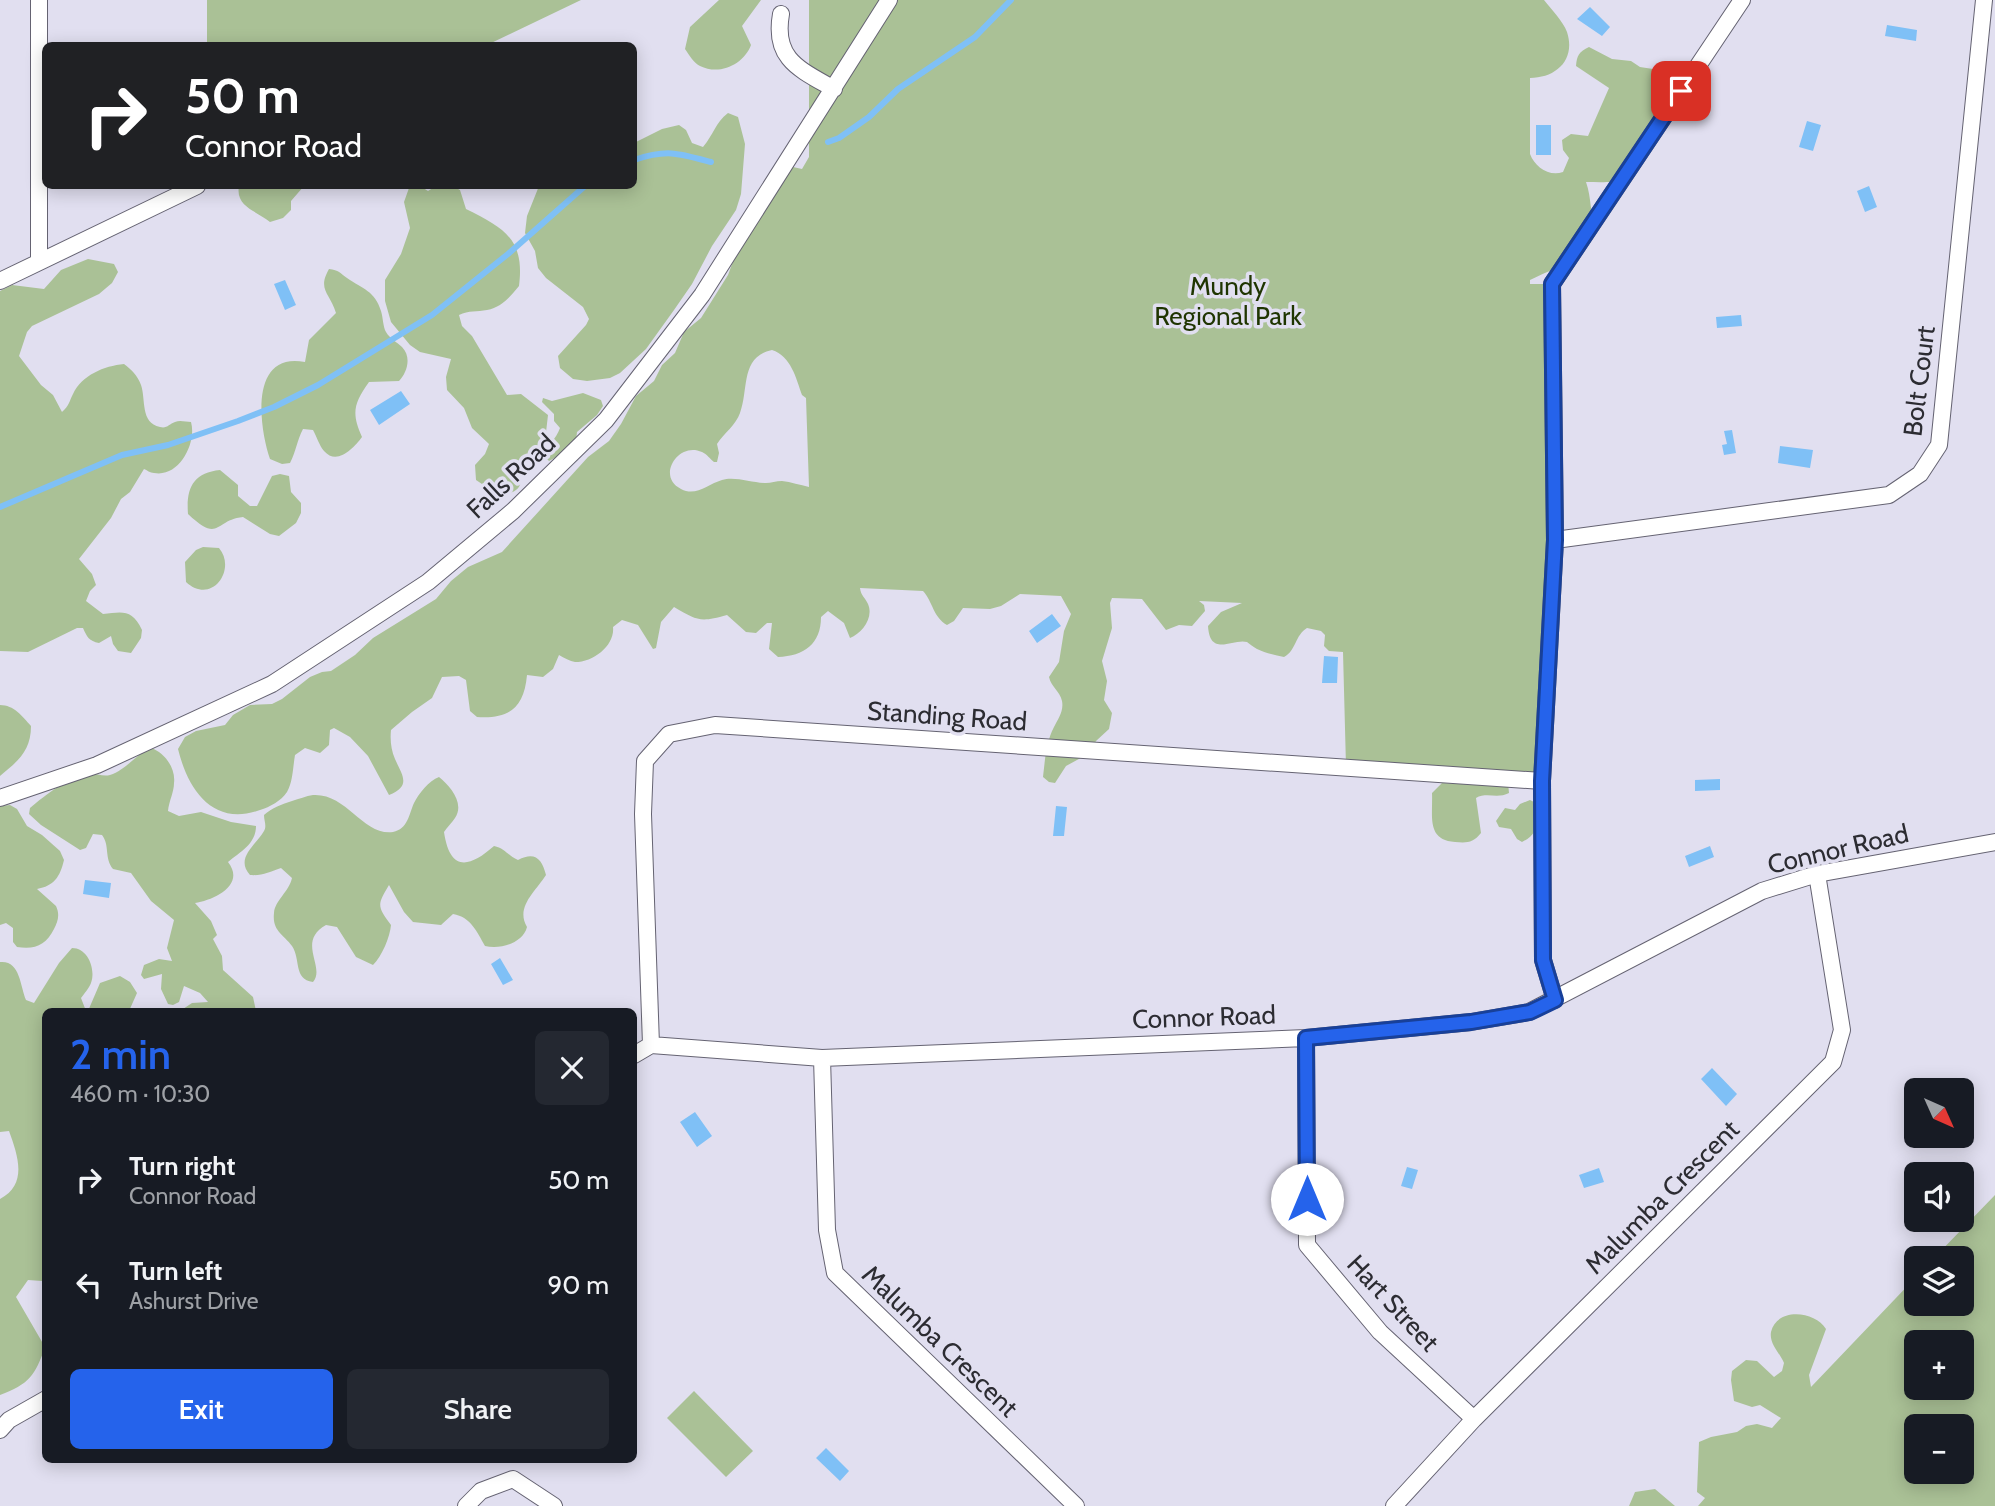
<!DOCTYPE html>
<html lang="en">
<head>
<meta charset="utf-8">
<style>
  body { margin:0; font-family:Cabin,sans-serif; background:#242831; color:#f1f3f6; height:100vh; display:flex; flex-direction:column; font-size:26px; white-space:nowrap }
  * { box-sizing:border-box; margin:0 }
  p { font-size:23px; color:#9ea1a6 }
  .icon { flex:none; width:38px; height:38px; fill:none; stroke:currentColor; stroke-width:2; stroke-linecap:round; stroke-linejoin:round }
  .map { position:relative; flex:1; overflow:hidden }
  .details { position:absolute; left:42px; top:1008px; width:595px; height:455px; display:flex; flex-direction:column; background:#171b24; border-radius:10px; box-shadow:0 4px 18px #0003 }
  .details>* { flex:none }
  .top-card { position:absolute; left:42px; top:42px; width:595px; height:147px; border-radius:10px; box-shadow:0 4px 18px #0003; background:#202124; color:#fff; overflow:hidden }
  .needle { width:46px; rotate:135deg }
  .controls { position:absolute; left:1904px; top:1078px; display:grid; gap:14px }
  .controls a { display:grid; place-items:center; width:70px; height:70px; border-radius:10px; background:#171b24; box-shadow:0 4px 18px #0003; font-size:35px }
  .pin { position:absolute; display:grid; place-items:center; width:60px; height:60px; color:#fff; margin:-30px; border-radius:14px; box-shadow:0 4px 10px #0006 }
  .me { position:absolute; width:77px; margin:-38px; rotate:0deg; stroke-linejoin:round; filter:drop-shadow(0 0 5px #0008) }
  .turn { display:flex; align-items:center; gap:24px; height:147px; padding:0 28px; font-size:32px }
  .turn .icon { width:91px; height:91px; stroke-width:2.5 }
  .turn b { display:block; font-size:49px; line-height:60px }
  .round { display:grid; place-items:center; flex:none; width:74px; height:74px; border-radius:10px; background:#242831 }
  .headline { display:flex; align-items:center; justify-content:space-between; height:119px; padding:0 28px }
  h1 { font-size:42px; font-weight:600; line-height:52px; color:#2563eb }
  .primary-button { display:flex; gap:14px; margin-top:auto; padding:14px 28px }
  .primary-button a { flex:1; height:80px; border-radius:10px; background:#2563eb; color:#fff; font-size:28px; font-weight:600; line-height:80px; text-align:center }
  .primary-button a+a { background:#242831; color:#f1f3f6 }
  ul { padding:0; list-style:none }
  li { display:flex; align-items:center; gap:21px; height:105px; padding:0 28px }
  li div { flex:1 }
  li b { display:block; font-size:26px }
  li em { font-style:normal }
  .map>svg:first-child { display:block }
  .green { fill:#aac196; fill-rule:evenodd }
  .water { fill:#7fc0f6 }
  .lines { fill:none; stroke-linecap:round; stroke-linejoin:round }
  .stream { stroke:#7fc0f6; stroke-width:6 }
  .minor-casing { stroke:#656372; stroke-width:18 }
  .minor { stroke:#fff; stroke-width:16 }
  .route-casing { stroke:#184099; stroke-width:18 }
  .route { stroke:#2563eb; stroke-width:12 }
  .labels { text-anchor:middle; stroke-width:7; stroke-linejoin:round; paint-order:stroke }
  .park-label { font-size:26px; fill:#1f3501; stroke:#e1dff0 }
  .street-label { font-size:26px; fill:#2c2c32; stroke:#e1dff0 }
</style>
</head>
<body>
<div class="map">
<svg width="1995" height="1506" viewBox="0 0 1995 1506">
  <rect width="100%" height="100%" fill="#e1dff0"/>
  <path class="green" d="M 207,0 L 581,0 L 487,45 L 207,45 Z
    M 719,0 L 761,0 L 742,26 L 751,45 C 744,64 720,76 700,66 C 694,63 689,55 685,49 L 690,27 Z
    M 809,0 L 1544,0 C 1551,9 1563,21 1567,32 C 1576,60 1556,78 1530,78 L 1530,154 C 1535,167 1549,177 1563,172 L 1569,158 L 1563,150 L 1562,140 L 1571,134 L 1588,136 L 1609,88 L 1576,66 C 1577,55 1579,52 1589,47 L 1612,59 L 1631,61 L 1640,67 L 1653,69 C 1676,100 1650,128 1633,155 L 1641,166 C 1630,185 1606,182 1586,182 C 1592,199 1589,213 1597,228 C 1589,258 1554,268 1530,280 L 1530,284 L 1552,284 L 1555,540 L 1542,781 L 1346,766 L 1343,652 L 1329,651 L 1324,646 L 1325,635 L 1321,631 L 1307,628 C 1295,635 1296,651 1284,657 C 1275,655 1265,653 1257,649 C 1253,647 1250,644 1247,642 C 1233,638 1210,658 1208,626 L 1221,612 L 1242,603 L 1199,601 L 1204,605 L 1205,611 L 1192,626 L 1179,625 L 1166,630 L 1142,599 L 1112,598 L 1110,603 L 1112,628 L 1102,661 L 1107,681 L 1104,700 L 1112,713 L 1109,729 L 1096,741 L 1088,754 L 1066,766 L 1055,783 L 1049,782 L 1043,777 C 1045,760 1046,742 1054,727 C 1058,719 1064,711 1062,701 C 1060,691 1051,687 1049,677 L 1059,662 L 1064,631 L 1071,614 L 1061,596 L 1020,594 L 1001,606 L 990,609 L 963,608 L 954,621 L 947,625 C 933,617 933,602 923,591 L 860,588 C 861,596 865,597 868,604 C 874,618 862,633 850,638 L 844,623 L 828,611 L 821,617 C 821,644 804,656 778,657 L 769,649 L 772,623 L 767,623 L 756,633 L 746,632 L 727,615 C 699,623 697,620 674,607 L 661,622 L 656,648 L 653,649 L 638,625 L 622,620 L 613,627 C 615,645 594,662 575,662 C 570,661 564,658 559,655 L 553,669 L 543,677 L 527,675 C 524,709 508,719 477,717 L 470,711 L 466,680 L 459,676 L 442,677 L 432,698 L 412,712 L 391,730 C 390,740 391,750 395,759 C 402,775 412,786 389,795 L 368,756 L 350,737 L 334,728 L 330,730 L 329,745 L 320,753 L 305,748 L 295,755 C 293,766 293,782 287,792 C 281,801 270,807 260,810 C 213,827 188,790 178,749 L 185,737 L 196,731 L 225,725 L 233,715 L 250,705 L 272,704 L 282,699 L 310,677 L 322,672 L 331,671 L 355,655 L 373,638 L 436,599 L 451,581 L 468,567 L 502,552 L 588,457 L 609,441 L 621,424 L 636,396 L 654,381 L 662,365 L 675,353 L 684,332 L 701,318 L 728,275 L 738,248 L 793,167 L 802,169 L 809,157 ZM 772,350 C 791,356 796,378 802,395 L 806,398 L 809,487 C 800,485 791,482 782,481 C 776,481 771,483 766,483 C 752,483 735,476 722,480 C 708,484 696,497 681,489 C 656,477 678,441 702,452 C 707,454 710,459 714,462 L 717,462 L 719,453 L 717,444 C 724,433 736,425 740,413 C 749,389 740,357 772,350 Z
    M 728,113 L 738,117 L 745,144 L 741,194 L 736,210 L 712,246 L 692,284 L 674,310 L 646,349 L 620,373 L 610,378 L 587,381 L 573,379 L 560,368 L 558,356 L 586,325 L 589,319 L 583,307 L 546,278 L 538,268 L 535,251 L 525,233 L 527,216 L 539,186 L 634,186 L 634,143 L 662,129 L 679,125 L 686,130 L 692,143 L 703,147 C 714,134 715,123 728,113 Z
    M 239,186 L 304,186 L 291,201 L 291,210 L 283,218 L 270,222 C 257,211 235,207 239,186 Z
    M 414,186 L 420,186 L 428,191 C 438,184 449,183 460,190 L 466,209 C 504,228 525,239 519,286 C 510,297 502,307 487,310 C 477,312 469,310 459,315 L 462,326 L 472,336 L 507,395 L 521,394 L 548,415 L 545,441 L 518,465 C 524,486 521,491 500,496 L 476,480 L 475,465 L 485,454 L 489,444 L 472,428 L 464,408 L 447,390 L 446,377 L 451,359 L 420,352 L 410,345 L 391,322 L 385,301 L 385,280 L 401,254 L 410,228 L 404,202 L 409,188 Z
    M 88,259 L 114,264 L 118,272 L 112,283 L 99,294 L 32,326 L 27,332 L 19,356 L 41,385 L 53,395 L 62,412 C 69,406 69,402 73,394 C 82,375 104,366 124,364 C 131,369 138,376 141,385 C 146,399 140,423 160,427 C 167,429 169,424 175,422 C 180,420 186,422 191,422 C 197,443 179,478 154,473 C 150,473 147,470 144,469 L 130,492 L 121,499 L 111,518 L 79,559 L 92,574 L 96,585 L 90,591 L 86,601 L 103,614 C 123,612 132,609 142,630 L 141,638 L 131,653 L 118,651 L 113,644 L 111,636 L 99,643 C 89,641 87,637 83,628 L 77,628 L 28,652 L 0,651 L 0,291 L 12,285 L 44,289 L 61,270 Z
    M 329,269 C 339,270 340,273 347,278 C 363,289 375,291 381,311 C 383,317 383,327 386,332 C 390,339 397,342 402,347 C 412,357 407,373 399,381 L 369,382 C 354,403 351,413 362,437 C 354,448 337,466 324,451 C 319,445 317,437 313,430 L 303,429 C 297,440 296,452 290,463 L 282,464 L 270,459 C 259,427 249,351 305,362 L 309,340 L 336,313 C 330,293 317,290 329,269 Z
    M 583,393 L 601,400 L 603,406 L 597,415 L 577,432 L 576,441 L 569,450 L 549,461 L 545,457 C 547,446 556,439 560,428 L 554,421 L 554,414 L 542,402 L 543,398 L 552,401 Z
    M 220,470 L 238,485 L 238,496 L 250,506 L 257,506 L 272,476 L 280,474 L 289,476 L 291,492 L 301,503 L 301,513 L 296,523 L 279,536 L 270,534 L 243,517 C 214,520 220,544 188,514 C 186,488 193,473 220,470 Z
    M 203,547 L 219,548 C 237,569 212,606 186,582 L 185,562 L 196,550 Z
    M 0,705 C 14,705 22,716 31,726 C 31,751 18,761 0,776 Z
    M 151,748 C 164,752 176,768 174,783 C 174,792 169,801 168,811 L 179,816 L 201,812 L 231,822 L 256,826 C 256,844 240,852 228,862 C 246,885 214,900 195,903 L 211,921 L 217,935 L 213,939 L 222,956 L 223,970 L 253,997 L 256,1011 L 180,1011 L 192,1003 L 208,1002 L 200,993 L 184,986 L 179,1002 L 173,1005 L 168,1004 L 161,989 L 162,974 L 144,979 L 141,975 L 144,965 L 159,959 L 172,961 L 167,948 L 174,920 L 151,901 L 131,873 L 113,869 C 104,858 110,845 102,835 L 93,834 L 86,848 L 80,850 L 41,825 L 29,814 L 30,808 C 44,796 70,776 88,774 C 95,773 103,777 110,775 C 126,770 136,754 151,748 Z
    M 439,777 C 450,786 465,803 455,818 C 452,823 447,827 444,832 C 450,872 469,868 494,846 C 505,848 508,856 518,860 C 535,851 542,859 546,875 C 536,891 515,907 527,927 C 523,943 500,950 485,946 C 477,932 471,917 453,914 L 441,925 L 413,922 L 404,912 L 389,885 C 377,905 377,906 391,925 C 390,937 382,956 373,965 L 356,957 L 337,927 L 326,925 C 296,942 326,967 313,982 C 293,979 301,959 292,946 C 283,934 272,931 274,913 C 275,900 289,892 292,878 L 281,868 C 270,872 262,876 250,875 C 235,858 255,846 264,831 C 267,826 264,821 264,815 C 272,808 282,804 292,801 C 299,799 306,796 313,795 C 347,793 363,836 393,832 C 408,829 409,814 414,803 C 419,793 429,781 439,777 Z
    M 1442,783 L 1501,786 L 1508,783 L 1509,793 C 1498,799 1486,792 1476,798 L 1481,833 C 1473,843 1467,843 1455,842 C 1426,840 1433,816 1432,793 Z
    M 1530,800 L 1534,802 C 1538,819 1541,833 1522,842 L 1517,839 L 1511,829 L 1499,827 L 1496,821 L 1505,808 L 1515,810 L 1520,804 Z
    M 10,805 L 17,809 L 27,826 L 42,835 L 60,851 L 64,860 C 60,877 54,886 37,889 L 56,906 C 60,915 58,921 54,929 C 46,945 35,950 17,947 L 13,942 L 13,928 L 6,923 L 0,925 L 0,806 Z
    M 72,948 C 88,948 96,969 91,983 C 89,988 84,994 81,998 L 86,1011 L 46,1012 L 45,1285 L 42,1281 L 28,1280 L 16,1297 L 45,1347 C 35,1376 29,1384 0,1395 L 0,1199 C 28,1184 18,1156 9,1131 L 0,1132 L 0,962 C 20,960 20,985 26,1000 L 34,1003 L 59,963 Z
    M 120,976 L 130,982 L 137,993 L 129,1011 L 88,1011 L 100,983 Z
    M 1995,1195 L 1995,1506 L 1698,1506 L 1705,1498 L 1697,1492 L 1699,1442 L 1711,1437 L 1737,1432 L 1746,1426 L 1757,1424 L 1772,1428 L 1781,1418 L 1760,1405 L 1752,1407 L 1734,1401 L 1731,1380 L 1732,1371 L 1746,1360 L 1757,1361 L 1774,1377 L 1782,1371 L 1784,1363 C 1780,1353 1769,1344 1771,1332 C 1777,1307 1815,1311 1826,1329 L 1809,1375 L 1811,1387 L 1916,1277 L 1916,1304 L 1962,1304 L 1962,1258 L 1934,1258 ZM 1916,1342 L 1962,1342 L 1962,1388 L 1916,1388 ZM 1916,1426 L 1962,1426 L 1962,1472 L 1916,1472 Z
    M 694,1391 L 753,1451 L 726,1477 L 667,1418 Z
    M 1655,1489 L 1675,1506 L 1629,1506 L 1635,1492 Z"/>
  <path class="water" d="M 1590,7 L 1610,27 L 1602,36 L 1577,19 Z
    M 1887,25 L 1917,30 L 1916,41 L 1885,36 Z
    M 1807,121 L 1821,125 L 1813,151 L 1799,147 Z
    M 1536,125 L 1551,125 L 1551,155 L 1536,155 Z
    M 1869,186 L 1877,207 L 1865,212 L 1857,191 Z
    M 285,280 L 296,305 L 285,310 L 274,284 Z
    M 1741,315 L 1742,326 L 1717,328 L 1716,317 Z
    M 401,391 L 410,404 L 379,425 L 370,410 Z
    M 1732,430 L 1736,453 L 1724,455 L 1722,445 L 1727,444 L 1724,431 Z
    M 1780,446 L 1813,450 L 1810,468 L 1778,463 Z
    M 1052,614 L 1061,626 L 1037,643 L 1029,631 Z
    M 1324,656 L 1338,657 L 1337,683 L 1322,683 Z
    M 1720,779 L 1720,790 L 1695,791 L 1695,780 Z
    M 1056,806 L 1067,807 L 1064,836 L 1053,836 Z
    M 1710,846 L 1714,857 L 1689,867 L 1685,856 Z
    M 85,880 L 111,883 L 109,898 L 83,894 Z
    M 500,958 L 513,980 L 503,985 L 491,964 Z
    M 1712,1068 L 1737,1094 L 1726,1106 L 1701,1079 Z
    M 695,1112 L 712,1136 L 697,1147 L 680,1122 Z
    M 1407,1167 L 1418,1170 L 1412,1189 L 1401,1186 Z
    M 1599,1168 L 1604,1182 L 1584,1188 L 1579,1175 Z
    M 826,1448 L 849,1471 L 840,1481 L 816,1458 Z"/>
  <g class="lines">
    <path class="stream" d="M 828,142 L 839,138 L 869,117 L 898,89 L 975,37 L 1011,0
      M 634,160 C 667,149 678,153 711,162
      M 0,507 L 122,455 L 168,445 L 238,421 L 274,407 L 318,385 L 432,315 L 508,254 L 585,186"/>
    <defs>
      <path id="minor" d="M 39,0 L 39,261
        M 781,14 C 773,59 799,69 834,89
        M 0,281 L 197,186
        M 1555,540 L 1889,495 L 1920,474 L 1939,445 L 1984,0
        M 0,798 L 97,765 L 272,684 L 428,582 L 513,511 L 606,420 L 702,295 L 889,0
        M 1555,1000 L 1543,960 L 1542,781 L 1555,540 L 1552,284 L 1742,0
        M 1306,1038 L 1307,1245 L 1380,1332 L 1474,1419
        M 651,1045 L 643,814 L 645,761 L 669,734 L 715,725 L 1542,781
        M 634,1055 L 651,1045 L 822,1058 L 1306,1038 L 1471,1022 L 1529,1012 L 1762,891 L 1817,874 L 1995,842
        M 822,1058 L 827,1230 L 835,1273 L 1076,1506
        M 0,1430 L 9,1420 L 46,1399
        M 466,1506 L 481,1491 L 513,1479 L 554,1506
        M 1394,1506 L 1474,1419 L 1833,1062 L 1842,1030 L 1817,874"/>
    </defs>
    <use href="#minor" class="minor-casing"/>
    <use href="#minor" class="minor"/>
  </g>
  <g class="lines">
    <defs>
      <path id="route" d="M 1307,1199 L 1306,1038 L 1471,1022 L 1530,1012 L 1555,1000 L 1543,960 L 1542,781 L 1555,540 L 1552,284 L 1681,91"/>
    </defs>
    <use href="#route" class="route-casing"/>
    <use href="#route" class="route"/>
  </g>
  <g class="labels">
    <g class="park-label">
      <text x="1228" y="295">Mundy<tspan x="1228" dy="30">Regional Park</tspan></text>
    </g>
    <g class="street-label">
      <text transform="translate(1919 381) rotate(-83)" y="9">Bolt Court</text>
      <text transform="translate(511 476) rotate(-43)" y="9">Falls Road</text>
      <text transform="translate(947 716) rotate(4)" y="9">Standing Road</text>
      <text transform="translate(1838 849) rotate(-13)" y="9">Connor Road</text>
      <text transform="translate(1204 1017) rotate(-2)" y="9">Connor Road</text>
      <text transform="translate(1662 1197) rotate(-45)" y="9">Malumba Crescent</text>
      <text transform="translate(1393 1303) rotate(47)" y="9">Hart Street</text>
      <text transform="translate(940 1341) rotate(44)" y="9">Malumba Crescent</text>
    </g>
  </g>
</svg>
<div class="controls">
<a><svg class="needle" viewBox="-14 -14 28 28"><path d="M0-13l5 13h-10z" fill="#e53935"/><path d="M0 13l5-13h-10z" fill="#9ea1a6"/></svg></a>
<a><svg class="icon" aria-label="sound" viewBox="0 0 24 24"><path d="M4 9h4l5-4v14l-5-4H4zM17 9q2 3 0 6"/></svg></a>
<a><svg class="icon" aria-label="layers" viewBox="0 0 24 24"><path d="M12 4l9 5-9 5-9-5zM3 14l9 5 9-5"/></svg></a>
<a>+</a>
<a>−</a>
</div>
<div class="pin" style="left:1681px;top:91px;background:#d93025"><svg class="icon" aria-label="arrive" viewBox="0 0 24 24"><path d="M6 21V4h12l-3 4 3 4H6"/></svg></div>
<svg class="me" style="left:1307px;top:1199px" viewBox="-20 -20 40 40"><circle r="19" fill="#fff"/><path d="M0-13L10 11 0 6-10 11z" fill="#2563eb"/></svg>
<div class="top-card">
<div class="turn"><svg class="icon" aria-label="right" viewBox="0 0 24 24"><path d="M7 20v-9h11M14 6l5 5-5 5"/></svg><div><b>50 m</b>Connor Road</div></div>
</div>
<section class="details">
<div class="headline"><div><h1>2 min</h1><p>460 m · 10:30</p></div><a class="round"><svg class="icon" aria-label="close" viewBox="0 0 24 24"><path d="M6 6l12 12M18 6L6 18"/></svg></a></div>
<ul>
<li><svg class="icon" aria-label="right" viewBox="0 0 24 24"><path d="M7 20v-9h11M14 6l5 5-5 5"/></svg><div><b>Turn right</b><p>Connor Road</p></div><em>50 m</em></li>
<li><svg class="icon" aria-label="left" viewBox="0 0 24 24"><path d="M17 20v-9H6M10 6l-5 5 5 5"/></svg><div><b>Turn left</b><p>Ashurst Drive</p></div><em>90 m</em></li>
</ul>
<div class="primary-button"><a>Exit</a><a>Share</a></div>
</section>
</div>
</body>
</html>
